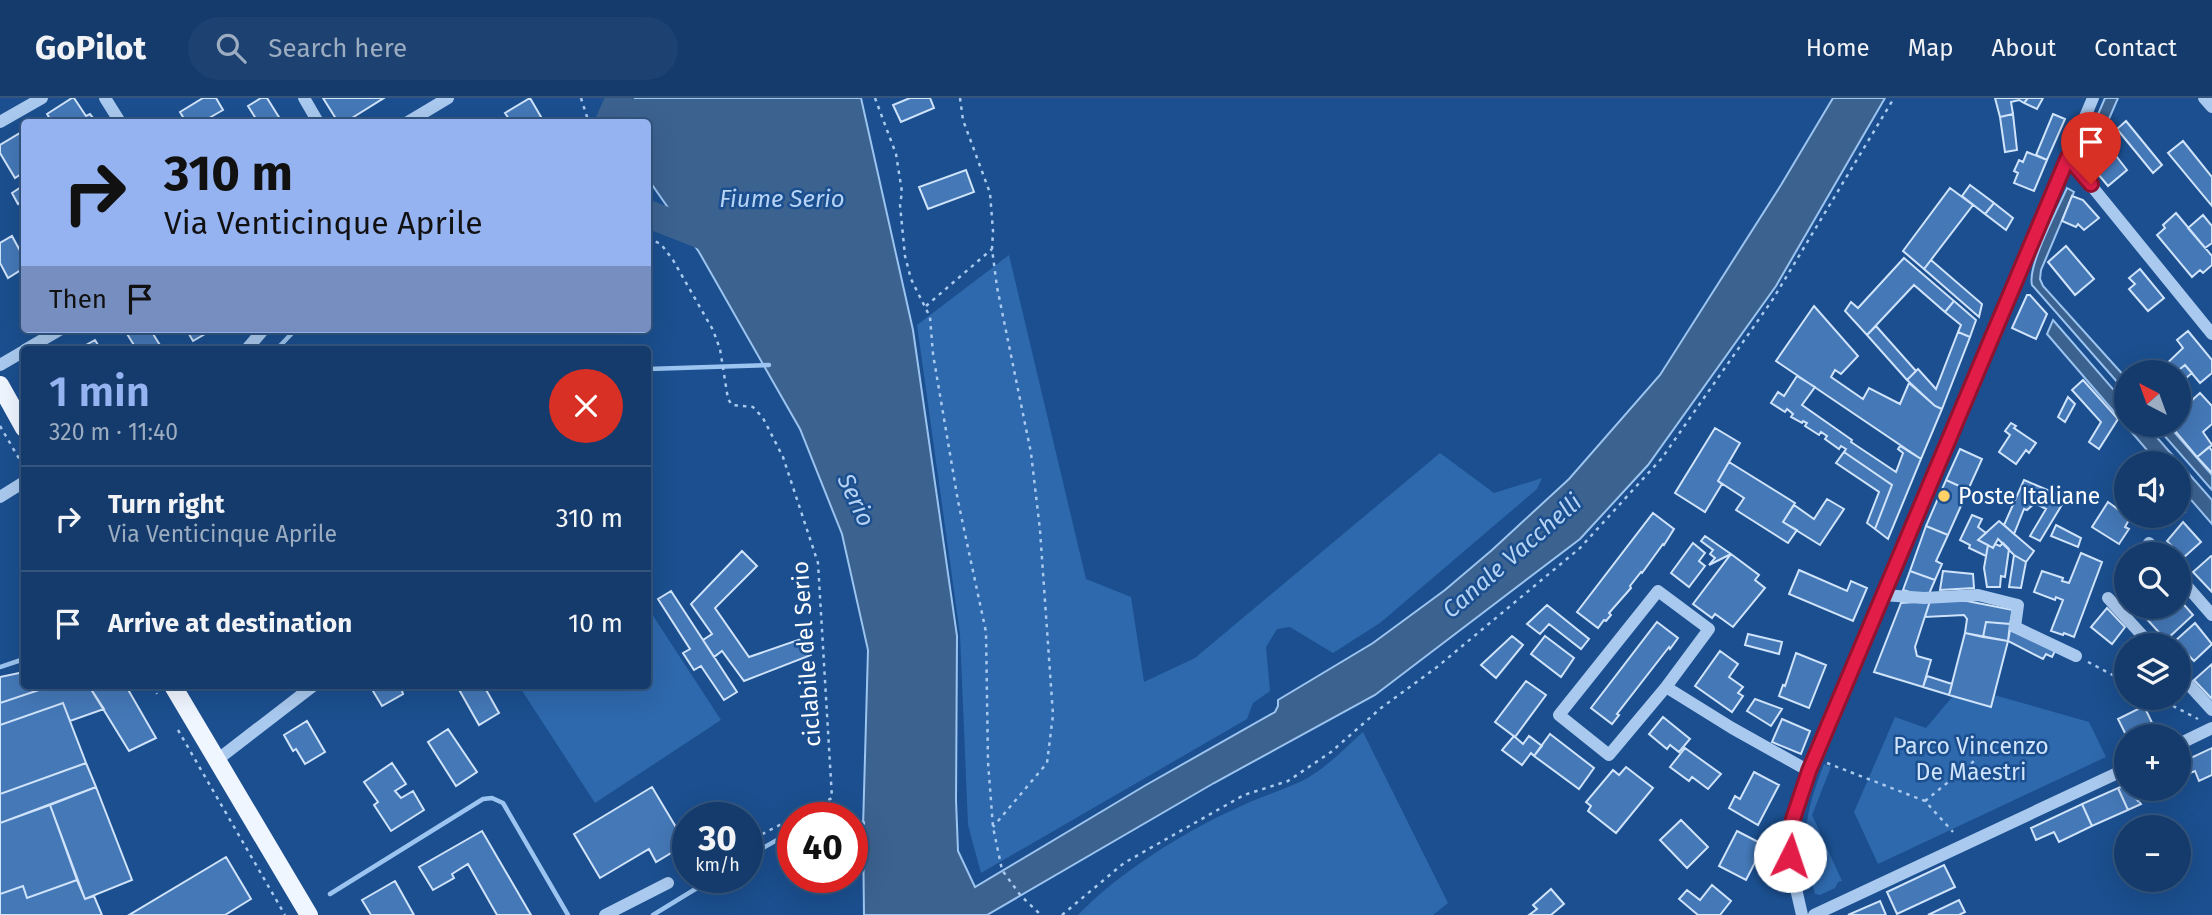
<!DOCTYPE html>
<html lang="en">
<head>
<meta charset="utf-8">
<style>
  body { margin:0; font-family:"Fira Sans",sans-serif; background:#1d4271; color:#f1f3f6; height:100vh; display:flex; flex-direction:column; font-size:26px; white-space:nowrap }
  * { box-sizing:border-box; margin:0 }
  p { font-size:23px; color:#9dadc1 }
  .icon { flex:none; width:38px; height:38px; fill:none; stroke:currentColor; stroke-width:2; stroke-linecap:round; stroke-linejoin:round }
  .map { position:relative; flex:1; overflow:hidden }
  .details { position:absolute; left:21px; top:248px; width:630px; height:343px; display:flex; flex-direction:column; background:#143b6b; border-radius:7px; box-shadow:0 7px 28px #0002,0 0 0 2px #33557e }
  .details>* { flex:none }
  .top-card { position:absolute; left:21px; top:21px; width:630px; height:214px; border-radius:7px; box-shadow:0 7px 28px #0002,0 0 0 2px #33557e; background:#95b2f1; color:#111; overflow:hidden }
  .needle { width:46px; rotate:319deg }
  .tools { position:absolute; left:2114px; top:262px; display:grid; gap:14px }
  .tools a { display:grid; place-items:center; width:77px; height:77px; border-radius:50%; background:#143b6b; box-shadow:0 7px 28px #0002,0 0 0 2px #33557e; font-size:35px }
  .speed { position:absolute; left:672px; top:704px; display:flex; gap:14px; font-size:35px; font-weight:700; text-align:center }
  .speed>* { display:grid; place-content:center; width:91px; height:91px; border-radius:50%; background:#143b6b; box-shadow:0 7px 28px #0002,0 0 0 2px #33557e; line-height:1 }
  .speed small { font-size:18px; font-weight:400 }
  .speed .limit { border:10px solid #d22; background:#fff; color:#111 }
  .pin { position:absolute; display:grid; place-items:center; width:60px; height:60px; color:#fff; margin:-72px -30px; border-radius:50% 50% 50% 0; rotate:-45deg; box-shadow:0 0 7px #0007 }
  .pin .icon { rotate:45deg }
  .me { position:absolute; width:77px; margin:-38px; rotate:4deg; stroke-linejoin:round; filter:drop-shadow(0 0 5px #0008) }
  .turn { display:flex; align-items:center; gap:24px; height:147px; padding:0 28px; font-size:32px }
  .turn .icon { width:91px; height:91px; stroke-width:2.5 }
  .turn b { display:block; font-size:49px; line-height:60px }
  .then { display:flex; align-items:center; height:66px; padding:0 28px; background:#0003; gap:14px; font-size:26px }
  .round { display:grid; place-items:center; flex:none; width:74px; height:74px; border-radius:37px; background:#1d4271 }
  .headline { display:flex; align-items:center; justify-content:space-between; height:119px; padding:0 28px }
  h1 { font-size:42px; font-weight:600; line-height:52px; color:#95b2f1 }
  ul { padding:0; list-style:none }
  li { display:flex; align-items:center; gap:21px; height:105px; padding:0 28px; border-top:2px solid #33557e }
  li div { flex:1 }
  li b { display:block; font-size:26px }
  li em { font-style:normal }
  header { display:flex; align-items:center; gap:42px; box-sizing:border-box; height:98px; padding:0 35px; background:#143b6b; border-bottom:2px solid #33557e }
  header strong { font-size:33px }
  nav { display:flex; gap:38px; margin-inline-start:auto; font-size:24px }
  .search { width:490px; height:63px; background:#1d4271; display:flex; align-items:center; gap:18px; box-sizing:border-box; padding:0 24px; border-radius:38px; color:#9dadc1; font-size:26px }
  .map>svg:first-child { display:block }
  .green { fill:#2e69ad }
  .water { fill:#3c6290; stroke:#9cc4f0; stroke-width:2 }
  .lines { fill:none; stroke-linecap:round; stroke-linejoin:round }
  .stream { stroke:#9cc4f0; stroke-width:4.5 }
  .river { stroke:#3c6290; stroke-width:28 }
  .building { fill:#4478b7; stroke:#cfe3fa; stroke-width:2 }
  .path { stroke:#a9c9ee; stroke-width:2.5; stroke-dasharray:3.5 5; stroke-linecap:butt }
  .minor { stroke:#a9c9ee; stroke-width:12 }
  .major { stroke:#f0f6ff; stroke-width:18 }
  .route-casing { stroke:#92132f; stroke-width:18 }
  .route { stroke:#e11d48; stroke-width:12 }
  .poi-dot { fill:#ffd166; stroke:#1b4f8f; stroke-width:2.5 }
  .labels { text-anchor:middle; stroke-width:5; stroke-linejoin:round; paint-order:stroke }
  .poi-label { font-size:23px; fill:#fff; stroke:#1b4f8f; text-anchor:start }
  .street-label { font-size:23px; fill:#fff; stroke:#1b4f8f }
  .park-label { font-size:23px; fill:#cfe3fa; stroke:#1b4f8f }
  .water-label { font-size:24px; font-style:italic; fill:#b5d3f5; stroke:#1b4f8f }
</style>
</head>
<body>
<header>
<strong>GoPilot</strong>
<div class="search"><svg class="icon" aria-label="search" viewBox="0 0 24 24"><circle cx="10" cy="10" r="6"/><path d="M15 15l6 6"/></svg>Search here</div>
<nav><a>Home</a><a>Map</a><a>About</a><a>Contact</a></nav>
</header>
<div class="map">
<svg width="2212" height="817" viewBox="0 0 2212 817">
  <rect width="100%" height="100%" fill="#1b4f8f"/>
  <path class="green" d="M 1009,157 L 1086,481 L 1131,499 L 1144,584 L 1195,560 L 1440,355 L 1494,395 L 1542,380 L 1537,391 L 1380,525 L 1333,555 L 1290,529 L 1277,531 L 1266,549 L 1270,593 L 1253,605 L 1247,621 L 981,775 L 968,727 L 960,536 L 917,227 Z
    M 648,510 L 721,622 L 595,705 L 519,588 L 648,588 Z
    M 1994,597 L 2089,624 L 2106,659 L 1878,766 L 1854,714 L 1895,619 L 1926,630 L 1953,598 Z
    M 1363,634 L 1448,805 L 1433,817 L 1078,817 C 1118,775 1185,733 1239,709 C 1260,699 1283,692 1304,682 C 1326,670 1344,651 1363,634 Z
    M 1824,666 L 1831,669 L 1812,717 L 1842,783 L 1838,784 L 1835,790 L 1820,797 L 1815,796 C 1800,743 1804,717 1824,666 Z"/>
  <path class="water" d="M 617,0 L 861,0 L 913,232 L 957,538 L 956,702 L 958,753 L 975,789 L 1146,687 L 1275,614 L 1278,608 L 1278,602 L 1373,545 L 1445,492 L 1492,452 L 1569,381 L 1660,277 L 1781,87 L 1833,0 L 1885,0 L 1776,188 L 1648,367 L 1580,441 L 1375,597 L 1214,685 L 987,817 L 864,817 L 863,730 L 868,552 L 842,436 L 800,331 L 699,154 L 648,81 L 648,24 L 619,24 Z
    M 2105,0 L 2118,0 L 2090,65 L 2081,56 Z
    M 2067,90 L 2074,94 L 2041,172 L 2040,181 L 2043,188 L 2126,280 L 2126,294 L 2032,187 C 2027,168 2058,111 2067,90 Z
    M 2053,222 L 2126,306 L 2126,327 L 2146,327 L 2212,402 L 2212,426 L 2179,388 L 2179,366 L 2159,366 L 2047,236 Z
    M 2155,327 L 2168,327 L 2212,377 L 2212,392 Z"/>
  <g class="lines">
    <path class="stream" d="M 276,252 L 296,231
      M 648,271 L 769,267
      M 0,569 L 24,561
      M 852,724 L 863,725
      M 747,759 L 793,733
      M 330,796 L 483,701 L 492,700 L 503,705 L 568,817
      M 653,817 L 715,779"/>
    <path class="river" d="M 609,24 L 620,0
      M 648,116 L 717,143"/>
  </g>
  <path class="building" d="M 72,0 L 74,0 L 86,18 L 90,16 L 96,24 L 52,24 L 47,16 Z
    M 203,0 L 216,0 L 223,12 L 202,24 L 186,24 L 180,14 Z
    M 261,0 L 267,0 L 282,24 L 258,24 L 248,8 Z
    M 323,0 L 384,0 L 352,20 L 354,23 L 352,24 L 338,24 Z
    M 530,0 L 544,24 L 511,24 L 505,15 Z
    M 910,0 L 930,0 L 934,10 L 901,24 L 893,7 Z
    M 1995,0 L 2028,0 L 2024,5 L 2019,2 L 2011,4 L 2013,16 L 2000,19 Z
    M 2028,0 L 2043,0 L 2037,11 L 2024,5 Z
    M 2013,16 L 2017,52 L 2005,54 L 2000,19 Z
    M 2053,16 L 2065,21 L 2047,62 L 2036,57 Z
    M 2126,23 L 2162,67 L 2153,75 L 2117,31 Z
    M 20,35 L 24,43 L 24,74 L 15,80 L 0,55 L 0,47 Z
    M 2183,43 L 2212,79 L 2212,108 L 2168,55 Z
    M 2027,54 L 2047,62 L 2034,93 L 2014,85 L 2018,75 L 2014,73 L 2019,62 L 2023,64 Z
    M 2113,54 L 2127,72 L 2108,88 L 2094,71 Z
    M 966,72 L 974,94 L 928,111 L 919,89 Z
    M 24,87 L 24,102 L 18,106 L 12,95 Z
    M 1970,87 L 1994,105 L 1985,116 L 1962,98 Z
    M 1950,90 L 1973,107 L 1924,171 L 1903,153 Z
    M 2072,98 L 2083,102 L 2099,120 L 2084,132 L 2078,126 L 2076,129 L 2062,123 Z
    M 1994,105 L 2013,120 L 2006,132 L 1985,116 Z
    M 2176,115 L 2212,158 L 2212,167 L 2203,175 L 2200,172 L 2192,179 L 2157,137 L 2165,130 L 2163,127 Z
    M 2203,117 L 2212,128 L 2212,145 L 2205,150 L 2188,130 Z
    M 12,138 L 24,160 L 24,170 L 8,180 L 0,165 L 0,145 Z
    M 2066,148 L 2094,181 L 2075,197 L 2048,164 Z
    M 1904,160 L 1954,203 L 1945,214 L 1914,187 L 1867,237 L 1845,213 L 1851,204 L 1858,210 Z
    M 1931,162 L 1982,206 L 1979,219 L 1924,171 Z
    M 2140,171 L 2164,200 L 2148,213 L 2129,191 L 2135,186 L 2129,180 Z
    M 2027,197 L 2030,197 L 2047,216 L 2036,241 L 2012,230 Z
    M 1954,203 L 1976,222 L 1970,239 L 1958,234 L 1961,227 L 1945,214 Z
    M 1814,208 L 1858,258 L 1841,276 L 1835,272 L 1831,279 L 1863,301 L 1869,290 L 1900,306 L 1909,285 L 1935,308 L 1942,311 L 1921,361 L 1776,263 Z
    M 1876,228 L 1916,273 L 1907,282 L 1867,237 Z
    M 124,231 L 150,231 L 163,252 L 137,252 Z
    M 186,231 L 212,231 L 212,232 L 193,243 Z
    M 2188,233 L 2212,262 L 2212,275 L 2200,285 L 2185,267 L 2175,275 L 2157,275 L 2183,250 L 2177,242 Z
    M 1958,234 L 1970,239 L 1942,311 L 1935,308 L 1907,282 L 1918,271 L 1936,291 Z
    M 95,242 L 101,252 L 77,252 Z
    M 2185,267 L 2192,275 L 2179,286 L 2179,275 L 2175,275 Z
    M 1797,278 L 1815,289 L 1802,307 L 1852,342 L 1851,344 L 1896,374 L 1903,355 L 1898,351 L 1900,348 L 1921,361 L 1888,441 L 1875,431 L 1892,387 L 1844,354 L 1846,351 L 1841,348 L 1839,351 L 1825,341 L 1827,338 L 1821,334 L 1819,337 L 1805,328 L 1807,325 L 1803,323 L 1802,325 L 1791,319 L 1793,316 L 1787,311 L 1785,314 L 1771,305 L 1778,294 L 1784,298 Z
    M 2083,282 L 2118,321 L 2099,351 L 2089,344 L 2101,324 L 2072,292 Z
    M 2200,295 L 2212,308 L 2212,326 L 2203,334 L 2212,347 L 2197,359 L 2170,327 L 2179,327 L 2179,314 Z
    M 2068,299 L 2075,306 L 2065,324 L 2058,319 Z
    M 2011,325 L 2016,328 L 2014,330 L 2036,345 L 2029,355 L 2026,352 L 2016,366 L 1999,354 L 2010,337 L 2005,333 Z
    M 1715,330 L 1740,345 L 1718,383 L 1722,386 L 1705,414 L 1675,395 Z
    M 2209,349 L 2212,353 L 2212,375 L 2197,359 Z
    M 1960,351 L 1982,361 L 1968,392 L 1946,382 Z
    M 1844,354 L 1892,387 L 1875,431 L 1867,425 L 1879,394 L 1836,365 Z
    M 1729,364 L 1795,405 L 1783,424 L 1797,432 L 1788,445 L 1736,412 L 1744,400 L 1718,383 Z
    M 1946,382 L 1968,392 L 1948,437 L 1926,428 Z
    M 2024,382 L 2066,400 L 2040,443 L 2030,438 L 2046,411 L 2035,405 L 2027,412 L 2024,411 L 2014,436 L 2004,427 Z
    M 1827,401 L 1844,411 L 1820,447 L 1783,424 L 1794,407 L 1814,421 Z
    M 2108,404 L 2130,420 L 2125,429 L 2129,431 L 2119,446 L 2092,429 Z
    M 2179,407 L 2185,414 L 2171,426 L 2170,424 L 2165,428 L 2161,423 L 2157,427 L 2149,418 L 2179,418 Z
    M 1653,415 L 1674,431 L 1664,447 L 1663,446 L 1642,475 L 1641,474 L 1630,488 L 1631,490 L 1609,515 L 1611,517 L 1606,523 L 1604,522 L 1598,530 L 1577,514 Z
    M 1972,417 L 1982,421 L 1978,429 L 1986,435 L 1978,442 L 1988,447 L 1986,458 L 1969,450 L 1970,447 L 1960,442 Z
    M 1999,423 L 2034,453 L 2026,464 L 2014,457 L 1998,441 L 1993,450 L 1978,442 Z
    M 2183,424 L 2201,444 L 2183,460 L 2167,443 Z
    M 2056,427 L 2081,440 L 2078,449 L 2051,438 Z
    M 1926,428 L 1948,437 L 1936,463 L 1942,466 L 1935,482 L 1910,473 Z
    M 1705,438 L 1731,456 L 1709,467 L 1715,460 L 1710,456 L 1713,452 L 1701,443 Z
    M 1693,445 L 1705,455 L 1699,463 L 1705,468 L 1689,489 L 1671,475 Z
    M 2003,445 L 2009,451 L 2005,479 L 2001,478 L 2000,489 L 1987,489 L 1984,470 L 1988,447 L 1993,450 L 1995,446 L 2000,448 Z
    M 742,453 L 757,468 L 715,510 L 749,559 L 804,540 L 811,557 L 744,583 L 722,553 L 714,559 L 703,542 L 712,536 L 691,506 Z
    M 2081,455 L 2102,464 L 2074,539 L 2064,535 L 2063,537 L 2051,533 L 2063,502 L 2056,499 L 2055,502 L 2034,494 L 2042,473 L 2063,480 L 2062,483 L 2069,485 Z
    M 1731,456 L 1759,477 L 1755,482 L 1765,490 L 1733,529 L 1715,516 L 1712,520 L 1693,506 Z
    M 2014,457 L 2026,464 L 2021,490 L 2009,489 Z
    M 2211,458 L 2212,459 L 2212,494 L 2193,474 Z
    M 1799,472 L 1847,493 L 1851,483 L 1867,490 L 1853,523 L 1789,496 Z
    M 1910,473 L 1935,482 L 1929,496 L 1916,496 L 1903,492 Z
    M 1943,473 L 1973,476 L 1974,490 L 1940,492 Z
    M 671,493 L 737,594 L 724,602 L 701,568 L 694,572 L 683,555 L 690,551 L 658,501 Z
    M 2179,501 L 2193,517 L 2166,542 L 2144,518 L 2153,509 L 2179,509 Z
    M 1930,503 L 1967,503 L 2013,512 L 2010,526 L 1986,524 L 1983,539 L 1965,535 L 1967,521 L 1964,517 L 1925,519 Z
    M 1930,503 L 1915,549 L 1917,558 L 1931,562 L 1923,589 L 1874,574 L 1901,505 Z
    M 1547,507 L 1589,541 L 1581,551 L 1549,526 L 1540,536 L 1527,526 Z
    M 2107,510 L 2125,529 L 2112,546 L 2091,529 Z
    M 1657,524 L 1678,540 L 1670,551 L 1669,549 L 1617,616 L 1619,617 L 1612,626 L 1591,610 Z
    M 1986,524 L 2010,526 L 2008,543 L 1983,539 Z
    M 2195,525 L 2212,546 L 2194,563 L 2175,543 Z
    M 2010,532 L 2056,551 L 2052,559 L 2046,556 L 2043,561 L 2008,543 Z
    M 1965,535 L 2008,543 L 1991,609 L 1949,597 Z
    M 1748,536 L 1782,544 L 1779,556 L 1745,547 Z
    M 1512,538 L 1523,547 L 1496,580 L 1481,567 Z
    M 1545,538 L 1574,560 L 1561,579 L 1531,556 Z
    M 1720,553 L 1738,566 L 1729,579 L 1743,589 L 1738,595 L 1743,598 L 1732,614 L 1695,588 Z
    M 1796,555 L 1826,567 L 1809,610 L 1779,598 L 1783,587 L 1785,588 Z
    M 2212,566 L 2212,601 L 2194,582 Z
    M 24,574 L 24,588 L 51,588 L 0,605 L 0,579 Z
    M 1927,578 L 1952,586 L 1949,597 L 1923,589 Z
    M 1526,583 L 1546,597 L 1515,639 L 1495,624 Z
    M 51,588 L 89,588 L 104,611 L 70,623 L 63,605 L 0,627 L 0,605 Z
    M 89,588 L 126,588 L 156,640 L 129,653 Z
    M 370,588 L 411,588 L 402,593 L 403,596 L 382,608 Z
    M 457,588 L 484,588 L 499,615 L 479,627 Z
    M 1755,601 L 1782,611 L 1771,628 L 1747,613 Z
    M 63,605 L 86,665 L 0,696 L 0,627 Z
    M 2144,608 L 2156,633 L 2144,639 L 2127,639 L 2118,621 Z
    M 1663,619 L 1690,641 L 1679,654 L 1670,647 L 1667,651 L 1649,636 Z
    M 1782,621 L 1810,633 L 1801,656 L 1772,644 Z
    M 307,623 L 325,654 L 305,666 L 296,651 L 293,653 L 284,637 Z
    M 448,631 L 477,674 L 456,688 L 428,644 Z
    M 1550,636 L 1594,670 L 1579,691 L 1534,658 Z
    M 1514,638 L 1523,646 L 1529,638 L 1542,648 L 1534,658 L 1531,655 L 1522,667 L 1502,652 Z
    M 1685,650 L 1721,676 L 1708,691 L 1692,679 L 1689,683 L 1670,669 Z
    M 2212,650 L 2212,677 L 2199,683 L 2195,673 L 2185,677 L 2180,665 Z
    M 86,665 L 96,689 L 0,725 L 0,696 Z
    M 392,665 L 406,686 L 395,693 L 401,700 L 413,693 L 424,712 L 391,733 L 374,707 L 378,704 L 364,684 Z
    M 1626,669 L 1653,690 L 1616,735 L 1588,713 L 1591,708 L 1586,704 L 1613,672 L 1619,677 Z
    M 1754,674 L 1779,687 L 1758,727 L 1729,710 L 1735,698 L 1740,701 Z
    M 2126,687 L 2126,691 L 2130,691 L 2141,706 L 2128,712 L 2118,690 Z
    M 96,689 L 132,782 L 85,801 L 50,707 Z
    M 652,689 L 686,746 L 656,764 L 649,751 L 600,780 L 574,736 Z
    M 2118,690 L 2128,712 L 2092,728 L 2082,706 Z
    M 2130,691 L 2155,691 L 2157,695 L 2138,703 Z
    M 2082,706 L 2092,728 L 2059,744 L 2054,734 L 2036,742 L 2031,730 Z
    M 50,707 L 77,782 L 27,800 L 23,788 L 0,796 L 0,725 Z
    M 1681,722 L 1708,749 L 1687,770 L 1660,742 Z
    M 482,733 L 531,817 L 497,817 L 468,766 L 452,776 L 454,780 L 433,792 L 419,769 Z
    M 1737,733 L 1764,747 L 1746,782 L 1719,768 Z
    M 226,759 L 251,801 L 225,817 L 129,817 Z
    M 1944,767 L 1955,789 L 1897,816 L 1887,794 Z
    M 77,782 L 85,801 L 94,798 L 102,817 L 0,817 L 0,796 L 23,788 L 27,800 Z
    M 395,783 L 414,817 L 371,817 L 362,802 Z
    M 1712,787 L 1731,803 L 1720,817 L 1698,817 L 1679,801 L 1687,792 L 1700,802 Z
    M 1551,791 L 1564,806 L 1551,817 L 1529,817 L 1537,811 L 1533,807 Z
    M 1959,802 L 1965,814 L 1959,817 L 1928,817 Z
    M 1880,803 L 1886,817 L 1848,817 Z"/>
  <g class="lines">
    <path class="path" d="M 581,0 L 587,19 L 585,24
      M 875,0 L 896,56 L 902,94 L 900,107 L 905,158 L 911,181 L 930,219 L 933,256 L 958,403 L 986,534 L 988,664 L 993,729 L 1002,772 L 1021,798 L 1041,817
      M 960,0 L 963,22 L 990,95 L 993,133 L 992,151 L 997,189 L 1031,355 L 1040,432 L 1053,617 L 1047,665 L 993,729
      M 648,140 L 661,146 L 673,162 L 713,232 L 720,251 L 728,301 L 732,307 L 753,309 L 763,320 L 783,359 L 818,465 L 832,700 L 794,719
      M 926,208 L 992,151
      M 0,328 L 24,369
      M 2088,564 L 2126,584
      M 152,588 L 157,596
      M 2158,600 L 2198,621
      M 178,632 L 285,817
      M 1827,665 L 1925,703 L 1953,734
      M 1925,703 L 1974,663
      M 747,744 L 793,720
      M 1062,817 L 1124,765 L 1244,697 L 1288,683 L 1331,654 L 1381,610 L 1437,569 L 1580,450 L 1662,360 L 1773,201 L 1894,0"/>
    <path class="minor" d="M 105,0 L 120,24
      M 304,0 L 318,24
      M 2204,0 L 2212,9
      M 0,24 L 42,0
      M 408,24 L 448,0
      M 2068,59 L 2212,236
      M 25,252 L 61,231
      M 246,252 L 264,231
      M 0,267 L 24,253
      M 0,399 L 24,384
      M 2149,445 L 2159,457
      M 2179,479 L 2212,517
      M 1658,493 L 1709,531 L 1666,589 L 1609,657 L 1559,617 Z
      M 1883,497 L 1924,500 L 1978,497 L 2018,507 L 2015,529 L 2076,558
      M 2108,500 L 2152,548
      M 2179,576 L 2212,612
      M 1666,589 L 1732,630 L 1809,673
      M 2179,646 L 2212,630
      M 217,662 L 313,588
      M 605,817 L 668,785
      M 1802,817 C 1795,785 1785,753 1793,720 C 1798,704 1804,689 1809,673 L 2093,0
      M 1814,817 L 2126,671"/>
    <path class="major" d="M 0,287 L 24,330
      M 173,588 L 309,817"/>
  </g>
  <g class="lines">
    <defs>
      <path id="route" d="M 1790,758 L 1793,721 L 1809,673 L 2068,59 L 2091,86"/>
    </defs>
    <use href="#route" class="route-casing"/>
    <use href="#route" class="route"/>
  </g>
  <circle class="poi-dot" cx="1944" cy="398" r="7"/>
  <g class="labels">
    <g class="poi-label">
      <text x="1958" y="406">Poste Italiane</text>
    </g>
    <g class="street-label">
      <text transform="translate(806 556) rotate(-94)" y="8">ciclabile del Serio</text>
    </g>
    <g class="park-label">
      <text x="1971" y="656">Parco Vincenzo<tspan x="1971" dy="26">De Maestri</tspan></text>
    </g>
    <g class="water-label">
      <text x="782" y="109">Fiume Serio</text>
      <text transform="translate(856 402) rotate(65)" y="8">Serio</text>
      <text transform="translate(1512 458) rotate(-41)" y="8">Canale Vacchelli</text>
    </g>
  </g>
</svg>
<div class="tools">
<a><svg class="needle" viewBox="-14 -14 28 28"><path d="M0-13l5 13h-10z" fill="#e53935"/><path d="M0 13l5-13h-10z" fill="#9dadc1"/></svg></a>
<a><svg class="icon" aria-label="sound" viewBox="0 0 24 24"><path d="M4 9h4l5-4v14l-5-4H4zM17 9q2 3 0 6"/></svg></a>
<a><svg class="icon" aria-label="search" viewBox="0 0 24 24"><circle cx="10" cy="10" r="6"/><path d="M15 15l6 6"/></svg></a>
<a><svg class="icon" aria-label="layers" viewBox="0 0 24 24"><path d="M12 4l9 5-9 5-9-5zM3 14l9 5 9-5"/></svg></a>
<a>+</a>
<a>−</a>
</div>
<div class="speed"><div>30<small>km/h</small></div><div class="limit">40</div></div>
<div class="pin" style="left:2091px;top:86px;background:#d93025"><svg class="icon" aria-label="arrive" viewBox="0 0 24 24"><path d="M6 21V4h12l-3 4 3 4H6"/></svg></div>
<svg class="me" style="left:1790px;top:758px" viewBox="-20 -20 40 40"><circle r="19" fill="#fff"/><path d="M0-13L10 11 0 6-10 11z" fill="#e11d48"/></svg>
<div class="top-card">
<div class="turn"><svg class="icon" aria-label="right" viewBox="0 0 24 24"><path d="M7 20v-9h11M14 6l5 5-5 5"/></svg><div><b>310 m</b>Via Venticinque Aprile</div></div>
<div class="then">Then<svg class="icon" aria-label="arrive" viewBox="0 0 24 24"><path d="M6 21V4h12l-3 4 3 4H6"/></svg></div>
</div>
<section class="details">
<div class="headline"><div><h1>1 min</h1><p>320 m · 11:40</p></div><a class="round" style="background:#d93025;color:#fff"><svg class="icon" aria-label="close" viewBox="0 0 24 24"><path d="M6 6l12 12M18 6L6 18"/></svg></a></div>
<ul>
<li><svg class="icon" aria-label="right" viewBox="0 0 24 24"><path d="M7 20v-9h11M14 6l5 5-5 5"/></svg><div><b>Turn right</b><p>Via Venticinque Aprile</p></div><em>310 m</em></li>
<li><svg class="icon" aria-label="arrive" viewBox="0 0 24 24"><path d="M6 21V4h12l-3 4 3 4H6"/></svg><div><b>Arrive at destination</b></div><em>10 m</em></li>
</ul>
</section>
</div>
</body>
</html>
